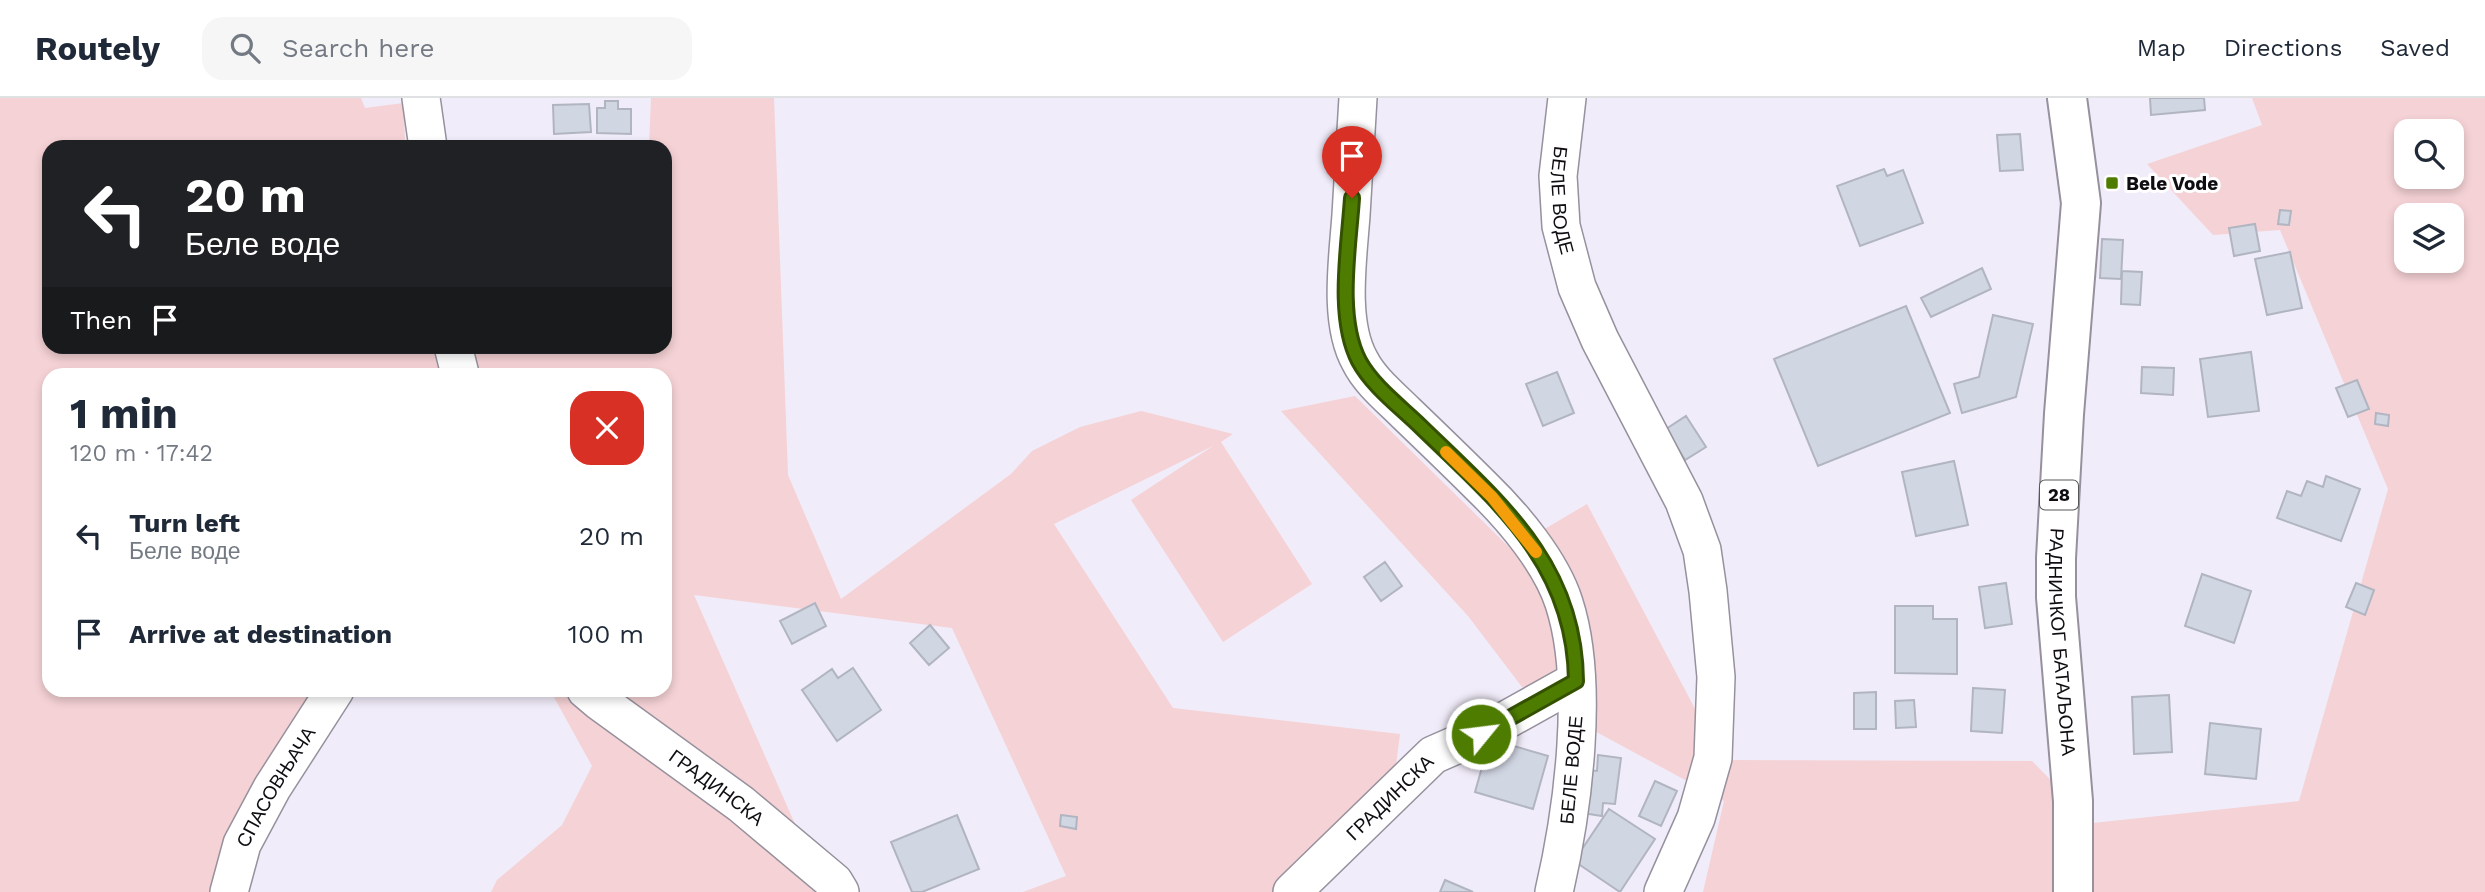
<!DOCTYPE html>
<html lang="en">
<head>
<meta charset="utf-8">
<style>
  body { margin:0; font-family:"Work Sans",sans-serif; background:#f6f6f7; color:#1f2937; height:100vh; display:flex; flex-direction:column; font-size:26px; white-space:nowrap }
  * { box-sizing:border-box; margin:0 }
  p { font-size:23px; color:#747a83 }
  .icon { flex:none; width:38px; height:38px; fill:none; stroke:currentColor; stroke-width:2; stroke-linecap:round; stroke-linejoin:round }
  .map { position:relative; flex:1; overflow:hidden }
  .details { position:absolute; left:42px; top:270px; width:630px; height:329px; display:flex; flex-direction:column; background:#fff; border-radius:21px; box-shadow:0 4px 10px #0003 }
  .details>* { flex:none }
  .guide { position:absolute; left:42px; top:42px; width:630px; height:214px; border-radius:21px; box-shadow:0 4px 10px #0003; background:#202124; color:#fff; overflow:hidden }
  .buttons { position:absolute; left:2394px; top:21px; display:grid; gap:14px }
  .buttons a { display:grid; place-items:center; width:70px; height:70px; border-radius:14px; background:#fff; box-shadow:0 4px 10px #0003; font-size:35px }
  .pin { position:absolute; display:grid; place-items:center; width:60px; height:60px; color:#fff; margin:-72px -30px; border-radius:50% 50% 50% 0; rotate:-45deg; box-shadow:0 0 7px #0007 }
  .pin .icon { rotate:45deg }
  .me { position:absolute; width:77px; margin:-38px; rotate:61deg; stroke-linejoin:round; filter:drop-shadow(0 0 5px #0008) }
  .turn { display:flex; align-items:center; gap:24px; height:147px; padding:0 28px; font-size:32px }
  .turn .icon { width:91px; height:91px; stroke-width:2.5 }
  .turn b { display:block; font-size:49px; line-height:60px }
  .then { display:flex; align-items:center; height:66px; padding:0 28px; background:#0003; gap:14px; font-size:26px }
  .round { display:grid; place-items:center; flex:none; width:74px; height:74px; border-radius:21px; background:#f6f6f7 }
  .head { display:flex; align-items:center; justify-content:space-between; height:119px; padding:0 28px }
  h1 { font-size:42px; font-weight:700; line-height:52px }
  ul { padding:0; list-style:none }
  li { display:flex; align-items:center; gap:21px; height:98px; padding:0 28px }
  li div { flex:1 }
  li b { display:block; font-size:26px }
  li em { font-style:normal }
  header { display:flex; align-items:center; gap:42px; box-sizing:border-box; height:98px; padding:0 35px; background:#fff; border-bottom:2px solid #e0e1e3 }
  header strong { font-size:33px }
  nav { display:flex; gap:38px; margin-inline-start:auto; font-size:24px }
  .search { width:490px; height:63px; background:#f6f6f7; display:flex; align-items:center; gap:18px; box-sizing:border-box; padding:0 24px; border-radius:21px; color:#747a83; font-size:26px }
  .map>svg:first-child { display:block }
  .green { fill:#f5d2d5; fill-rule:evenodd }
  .building { fill:#d1d6e3; stroke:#b0b5c1; stroke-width:2 }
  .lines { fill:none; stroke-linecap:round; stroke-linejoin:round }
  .minor-casing { stroke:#96919d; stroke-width:40 }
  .primary-casing { stroke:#96919d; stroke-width:42 }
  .minor { stroke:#fff; stroke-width:37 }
  .primary { stroke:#fff; stroke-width:38 }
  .route-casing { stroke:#335101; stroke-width:18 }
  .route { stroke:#4e7c01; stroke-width:12 }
  .slow { stroke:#f59e0b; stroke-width:12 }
  .poi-dot { fill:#4e7c01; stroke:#fff; stroke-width:2.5 }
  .labels { text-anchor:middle; stroke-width:6; stroke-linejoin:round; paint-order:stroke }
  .shield { fill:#fff; stroke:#575658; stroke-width:2 }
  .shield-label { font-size:18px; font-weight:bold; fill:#0f0d11 }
  .poi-label { font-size:19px; font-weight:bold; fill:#0f0d11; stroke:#fff; text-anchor:start }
  .street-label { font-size:19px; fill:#0f0d11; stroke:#fff }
</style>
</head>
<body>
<header>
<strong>Routely</strong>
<div class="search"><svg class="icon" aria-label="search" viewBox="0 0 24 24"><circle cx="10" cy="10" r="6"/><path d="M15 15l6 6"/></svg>Search here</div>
<nav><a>Map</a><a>Directions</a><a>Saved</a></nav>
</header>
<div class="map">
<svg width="2485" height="794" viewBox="0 0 2485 794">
  <rect width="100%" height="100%" fill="#f1ecf9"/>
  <path class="green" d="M 0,0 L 361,0 L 365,10 L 404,5 L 405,49 L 49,49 L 49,248 L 665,248 L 665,49 L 649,49 L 651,0 L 774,0 L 788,377 L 841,501 L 1011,376 L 1032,353 L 1080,329 L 1141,313 L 1233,336 L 1221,344 L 1312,486 L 1223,544 L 1131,402 L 1213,348 L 1054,426 L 1173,610 L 1400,636 L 1396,667 L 1291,794 L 1023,794 L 1066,778 L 952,530 L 694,497 L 825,794 L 491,794 L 497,782 L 562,727 L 592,668 L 550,592 L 665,592 L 665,276 L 49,276 L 49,592 L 356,592 L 260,729 L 243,794 L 0,794 Z
    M 2252,0 L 2485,0 L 2485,794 L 1703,794 L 1724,703 L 1589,630 L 1522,589 L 1468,518 L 1281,313 L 1355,298 L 1511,451 L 1587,406 L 1722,662 L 2032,663 L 2093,725 L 2299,703 L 2388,391 L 2280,132 L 2213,137 L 2147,66 L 2262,27 ZM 2406,33 L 2452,33 L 2452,79 L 2406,79 ZM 2406,117 L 2452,117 L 2452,163 L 2406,163 Z"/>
  <path class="building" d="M 2150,0 L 2204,0 L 2205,12 L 2151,17 Z
    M 605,3 L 618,3 L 618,11 L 631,11 L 631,36 L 597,35 L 597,10 L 605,10 Z
    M 589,6 L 591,34 L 554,36 L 553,7 Z
    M 2020,36 L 2023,72 L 2000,73 L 1997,37 Z
    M 1884,71 L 1887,78 L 1903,72 L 1923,125 L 1860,148 L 1837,88 Z
    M 2280,112 L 2291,113 L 2289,127 L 2278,126 Z
    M 2255,126 L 2260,153 L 2234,158 L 2229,130 Z
    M 2102,141 L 2123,142 L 2121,181 L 2100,180 Z
    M 2290,154 L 2302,210 L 2267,217 L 2255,161 Z
    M 1982,170 L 1991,191 L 1931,219 L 1921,200 Z
    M 2122,173 L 2142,174 L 2140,207 L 2121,206 Z
    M 1906,208 L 1950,315 L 1818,368 L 1774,261 Z
    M 1993,217 L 2033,226 L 2016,299 L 1962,315 L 1954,286 L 1979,279 Z
    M 2251,254 L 2259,313 L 2208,319 L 2200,261 Z
    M 2142,269 L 2174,270 L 2173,297 L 2141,295 Z
    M 1557,274 L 1574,315 L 1543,328 L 1526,286 Z
    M 2357,282 L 2369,311 L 2348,319 L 2336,290 Z
    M 2376,315 L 2389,317 L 2388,328 L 2375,326 Z
    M 1686,318 L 1706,349 L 1685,362 L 1666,331 Z
    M 1954,363 L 1968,427 L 1916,438 L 1902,374 Z
    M 2326,378 L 2360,391 L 2341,443 L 2277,420 L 2287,393 L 2301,398 L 2307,383 L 2323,389 Z
    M 1385,464 L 1402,488 L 1381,503 L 1364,479 Z
    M 2202,476 L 2251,493 L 2234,545 L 2185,528 Z
    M 2006,485 L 2012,526 L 1985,530 L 1979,489 Z
    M 2356,485 L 2374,492 L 2365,517 L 2346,509 Z
    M 815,505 L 826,528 L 792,546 L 780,523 Z
    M 1895,508 L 1933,508 L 1933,521 L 1957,521 L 1957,576 L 1895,575 Z
    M 930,527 L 949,550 L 929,567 L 910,545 Z
    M 853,570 L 881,612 L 837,643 L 802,592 L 832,571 L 838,580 Z
    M 1973,590 L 2005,592 L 2002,635 L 1971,633 Z
    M 1876,594 L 1876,631 L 1854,631 L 1854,595 Z
    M 2169,597 L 2172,654 L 2134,656 L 2132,599 Z
    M 1914,602 L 1916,629 L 1896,630 L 1895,603 Z
    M 2210,625 L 2261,631 L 2256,681 L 2205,676 Z
    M 1490,641 L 1548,658 L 1533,711 L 1475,694 Z
    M 1598,657 L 1621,660 L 1615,706 L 1603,705 L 1602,718 L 1582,715 L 1588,672 L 1597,673 Z
    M 1655,683 L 1677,693 L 1661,728 L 1639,718 Z
    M 1609,711 L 1655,741 L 1620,794 L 1574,763 Z
    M 957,717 L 979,771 L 922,794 L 912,794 L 891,744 Z
    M 1061,717 L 1077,719 L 1076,731 L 1060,728 Z
    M 1445,782 L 1473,794 L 1440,794 Z"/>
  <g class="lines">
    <defs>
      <g id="minor">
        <path d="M 421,0 L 428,49"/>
        <path d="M 1358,0 C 1356,39 1353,78 1351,117 C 1348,160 1338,224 1360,263 C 1370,283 1390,299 1406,315 C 1431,339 1457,364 1482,389 C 1513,419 1551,464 1564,505 C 1590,585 1573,712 1554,794"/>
        <path id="s1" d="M 1567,0 L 1558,78 L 1561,128 L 1577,189 L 1600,242 L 1684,403 L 1702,452 L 1708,493 L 1716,579 L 1713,660 L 1696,720 L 1663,794"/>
        <path d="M 453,248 L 460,276"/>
        <path id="s2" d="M 586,592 L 599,603 L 741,706 L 834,784 L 840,794"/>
        <path id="s3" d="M 229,794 L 242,746 L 272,690 L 335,592"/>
        <path id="s4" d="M 1292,794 L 1433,657 L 1481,636 L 1576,583"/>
      </g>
      <g id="primary">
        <path id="s5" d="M 2067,0 L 2081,105 L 2064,316 L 2056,460 L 2056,499 L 2073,703 L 2073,794"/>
      </g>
    </defs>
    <use href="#minor" class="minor-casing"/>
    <use href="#primary" class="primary-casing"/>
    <use href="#minor" class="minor"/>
    <use href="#primary" class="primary"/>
  </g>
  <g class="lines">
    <defs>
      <path id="route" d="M 1352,100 C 1349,148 1336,219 1359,263 C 1372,287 1398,307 1417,325 C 1496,402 1575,464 1576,583 L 1481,636"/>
    </defs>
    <use href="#route" class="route-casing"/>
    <use href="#route" class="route"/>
    <path class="slow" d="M 1446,354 L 1492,399 L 1536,454"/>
  </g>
  <rect class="poi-dot" x="2105" y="78" width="14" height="14" rx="3.5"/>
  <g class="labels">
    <rect class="shield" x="2040" y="382.5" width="38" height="29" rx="5"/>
    <g class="shield-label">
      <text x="2059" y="403">28</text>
    </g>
    <g class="poi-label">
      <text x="2126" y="92">Bele Vode</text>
    </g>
    <g class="street-label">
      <text dy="7" stroke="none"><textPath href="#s1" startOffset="103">БЕЛЕ ВОДЕ</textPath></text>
      <text dy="7" stroke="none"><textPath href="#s5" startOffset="546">РАДНИЧКОГ БАТАЉОНА</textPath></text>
      <text transform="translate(1571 672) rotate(-85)" y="7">БЕЛЕ ВОДЕ</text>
      <text dy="7" stroke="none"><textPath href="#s2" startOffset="163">ГРАДИНСКА</textPath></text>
      <text dy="7" stroke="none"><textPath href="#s3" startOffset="116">СПАСОВЊАЧА</textPath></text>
      <text dy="7" stroke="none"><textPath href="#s4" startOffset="136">ГРАДИНСКА</textPath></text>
    </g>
  </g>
</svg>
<div class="buttons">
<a><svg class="icon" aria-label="search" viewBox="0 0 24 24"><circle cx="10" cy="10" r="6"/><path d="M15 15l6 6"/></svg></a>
<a><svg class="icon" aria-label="layers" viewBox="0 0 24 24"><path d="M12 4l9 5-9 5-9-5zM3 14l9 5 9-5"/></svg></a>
</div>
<div class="pin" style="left:1352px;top:100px;background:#d93025"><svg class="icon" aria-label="arrive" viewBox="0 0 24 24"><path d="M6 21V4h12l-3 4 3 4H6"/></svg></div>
<svg class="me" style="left:1481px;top:636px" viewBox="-20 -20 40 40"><circle r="17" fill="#4e7c01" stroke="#fff" stroke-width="3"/><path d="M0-11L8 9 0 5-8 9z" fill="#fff"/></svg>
<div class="guide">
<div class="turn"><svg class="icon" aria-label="left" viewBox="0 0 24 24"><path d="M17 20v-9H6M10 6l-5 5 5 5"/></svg><div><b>20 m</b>Беле воде</div></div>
<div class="then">Then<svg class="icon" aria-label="arrive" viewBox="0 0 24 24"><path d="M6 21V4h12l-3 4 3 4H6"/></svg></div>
</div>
<section class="details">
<div class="head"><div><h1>1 min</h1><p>120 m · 17:42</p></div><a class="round" style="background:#d93025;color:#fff"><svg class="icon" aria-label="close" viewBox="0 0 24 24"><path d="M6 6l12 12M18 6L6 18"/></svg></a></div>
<ul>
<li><svg class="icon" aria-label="left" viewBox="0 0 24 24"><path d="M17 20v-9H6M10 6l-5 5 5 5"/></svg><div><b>Turn left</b><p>Беле воде</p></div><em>20 m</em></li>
<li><svg class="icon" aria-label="arrive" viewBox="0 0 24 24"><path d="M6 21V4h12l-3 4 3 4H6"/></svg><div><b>Arrive at destination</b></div><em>100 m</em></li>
</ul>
</section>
</div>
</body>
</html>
